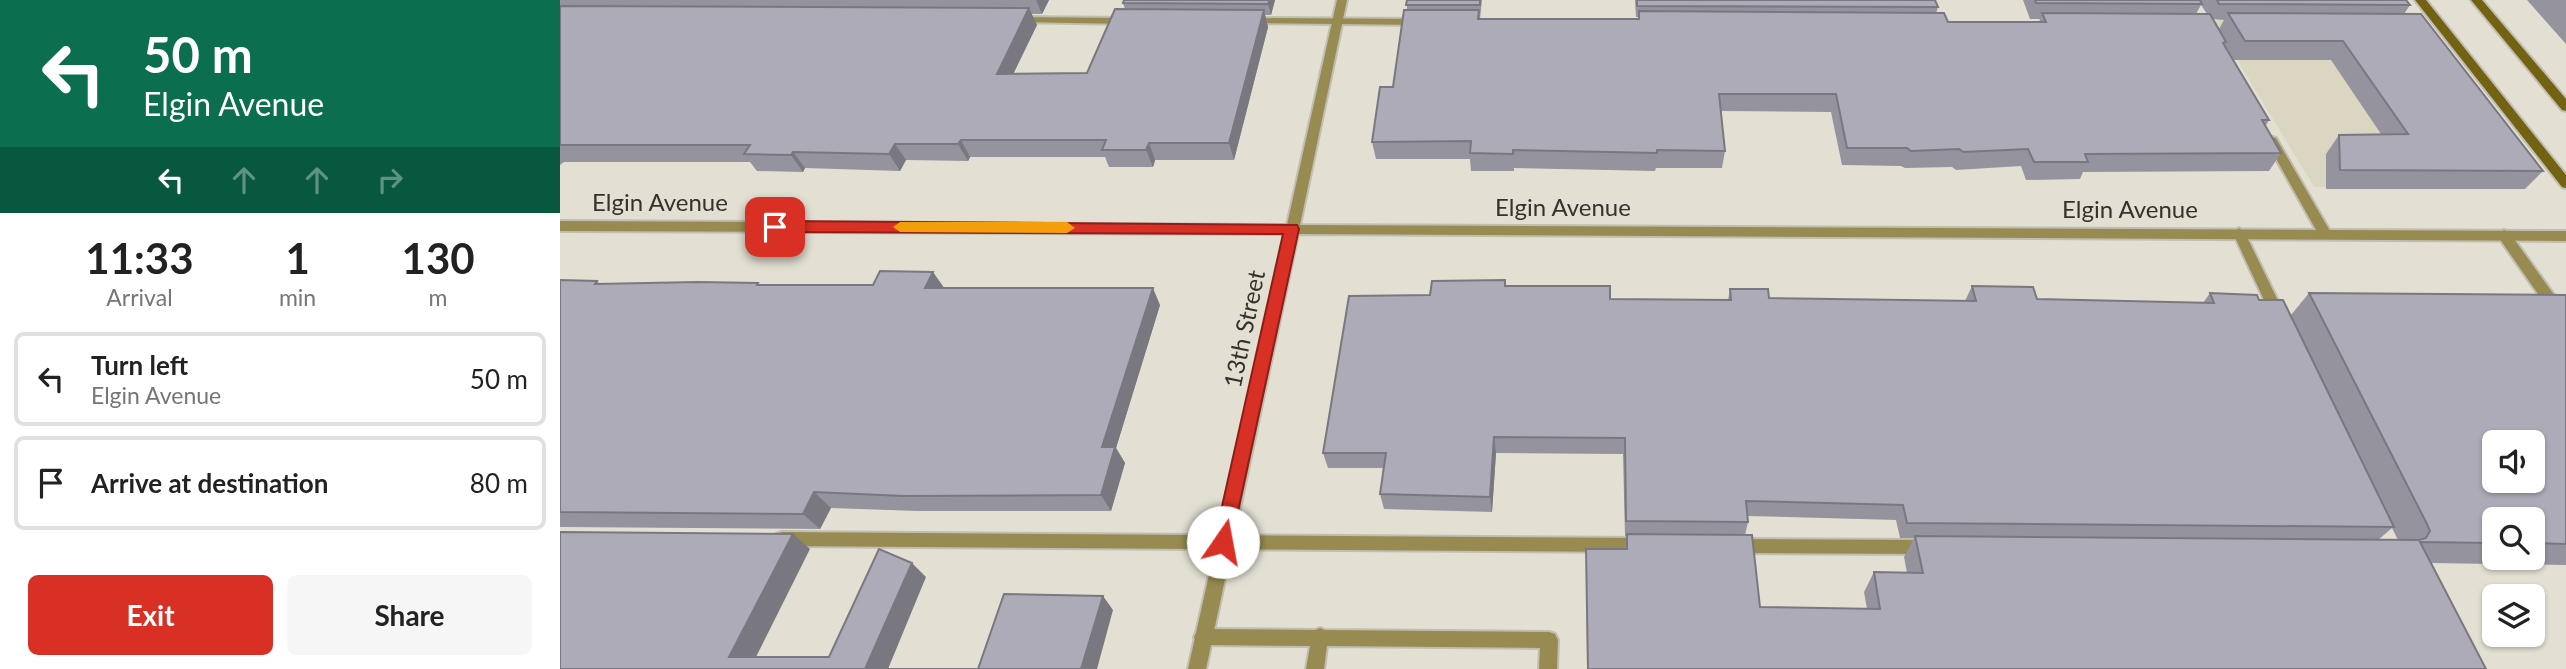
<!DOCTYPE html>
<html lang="en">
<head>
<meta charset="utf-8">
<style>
  body { margin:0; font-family:Lato,sans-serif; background:#f6f6f6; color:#222; height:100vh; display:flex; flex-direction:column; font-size:26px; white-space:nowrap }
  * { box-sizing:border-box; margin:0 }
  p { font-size:23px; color:#767676 }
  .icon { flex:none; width:38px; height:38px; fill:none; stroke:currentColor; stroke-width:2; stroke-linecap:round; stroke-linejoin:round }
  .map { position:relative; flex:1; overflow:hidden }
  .side { display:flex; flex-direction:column; background:#fff; width:560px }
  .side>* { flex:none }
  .banner { background:#0b6e4f; color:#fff; overflow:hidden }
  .buttons { position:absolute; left:1922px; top:430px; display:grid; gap:14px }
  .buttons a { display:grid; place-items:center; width:63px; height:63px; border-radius:10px; background:#fff; box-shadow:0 2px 5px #0004; font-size:35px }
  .pin { position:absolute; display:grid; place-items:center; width:60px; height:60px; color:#fff; margin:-30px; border-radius:14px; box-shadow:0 4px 10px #0006 }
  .me { position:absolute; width:77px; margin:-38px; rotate:12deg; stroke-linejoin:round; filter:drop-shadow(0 0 5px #0008) }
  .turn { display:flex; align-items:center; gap:24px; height:147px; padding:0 28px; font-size:32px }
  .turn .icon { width:91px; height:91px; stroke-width:2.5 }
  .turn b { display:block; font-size:49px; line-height:60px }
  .lanes { display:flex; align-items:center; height:66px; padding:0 28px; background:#0003; justify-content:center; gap:35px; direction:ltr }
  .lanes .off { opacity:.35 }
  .eta { display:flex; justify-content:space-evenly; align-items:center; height:119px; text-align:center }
  .eta b { font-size:42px; font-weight:700; line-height:49px }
  .action { display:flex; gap:14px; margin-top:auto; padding:14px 28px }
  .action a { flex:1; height:80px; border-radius:10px; background:#d93025; color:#fff; font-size:28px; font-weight:700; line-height:80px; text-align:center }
  .action a+a { background:#f6f6f6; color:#222 }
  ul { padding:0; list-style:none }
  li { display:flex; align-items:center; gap:21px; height:94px; margin:0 14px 10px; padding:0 14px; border:4px solid #e0e0e0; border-radius:10px }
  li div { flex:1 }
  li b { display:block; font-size:26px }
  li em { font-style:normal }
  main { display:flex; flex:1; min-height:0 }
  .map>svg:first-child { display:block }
  .built { fill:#dad6c1 }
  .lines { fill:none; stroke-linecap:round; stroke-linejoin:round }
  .lane-casing { stroke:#c0bdb2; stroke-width:4 }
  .street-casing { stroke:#c0bdb2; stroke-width:4 }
  .secondary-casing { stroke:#c0bdb2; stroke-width:4 }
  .lane { fill:#988b51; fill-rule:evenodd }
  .street { fill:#988b51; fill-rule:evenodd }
  .secondary { fill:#726211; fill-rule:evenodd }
  .wall { fill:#95939d; fill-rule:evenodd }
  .shaded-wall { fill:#797880 }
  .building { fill:#adabb7; stroke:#797880; stroke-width:2; fill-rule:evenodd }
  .route { fill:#d93025; stroke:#8d1f18; stroke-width:2 }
  .slow { fill:#f59e0b }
  .labels { text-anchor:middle; stroke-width:6; stroke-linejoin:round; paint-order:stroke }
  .street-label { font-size:24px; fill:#33322d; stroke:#e3e0d3 }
</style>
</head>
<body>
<main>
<section class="side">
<div class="banner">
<div class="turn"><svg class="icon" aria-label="left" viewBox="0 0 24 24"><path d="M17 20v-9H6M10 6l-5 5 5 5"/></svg><div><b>50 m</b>Elgin Avenue</div></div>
<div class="lanes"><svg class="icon" aria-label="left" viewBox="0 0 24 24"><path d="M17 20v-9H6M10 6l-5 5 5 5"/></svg><svg class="icon off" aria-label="ahead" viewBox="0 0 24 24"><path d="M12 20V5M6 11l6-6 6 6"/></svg><svg class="icon off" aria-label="ahead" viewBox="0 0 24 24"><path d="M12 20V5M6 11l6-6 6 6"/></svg><svg class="icon off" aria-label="right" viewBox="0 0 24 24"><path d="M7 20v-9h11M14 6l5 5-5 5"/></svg></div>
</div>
<div class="eta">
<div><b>11:33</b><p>Arrival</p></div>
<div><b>1</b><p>min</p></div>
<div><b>130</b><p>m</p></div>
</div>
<ul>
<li><svg class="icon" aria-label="left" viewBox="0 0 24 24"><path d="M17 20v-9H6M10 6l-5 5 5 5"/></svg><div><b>Turn left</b><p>Elgin Avenue</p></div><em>50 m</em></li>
<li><svg class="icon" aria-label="arrive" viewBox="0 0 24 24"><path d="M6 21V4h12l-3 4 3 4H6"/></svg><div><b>Arrive at destination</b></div><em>80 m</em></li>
</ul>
<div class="action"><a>Exit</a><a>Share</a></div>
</section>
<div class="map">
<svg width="2006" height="669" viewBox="0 0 2006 669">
  <rect width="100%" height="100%" fill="#e3e0d3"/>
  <path class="built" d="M 1641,0 L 1823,0 L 1965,189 L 1754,187 Z"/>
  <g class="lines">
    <defs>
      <path id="lane" d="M 455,17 L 568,18 L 573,21 L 568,24 L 451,22 L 451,18 Z
        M 689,18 L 862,19 L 867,22 L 862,25 L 685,23 L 684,21 Z
        M 1712,137 L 1716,138 L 1770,231 L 1772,234 L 1770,237 L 1760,237 L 1706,141 Z
        M 1679,228 L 1685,233 L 1725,315 L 1723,319 L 1713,319 L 1711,315 L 1673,233 Z
        M 1944,230 L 1949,232 L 2002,306 L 2004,310 L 2002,314 L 1992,314 L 1939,238 L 1937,235 Z
        M 222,532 L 1084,538 L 1090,540 L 1092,545 L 1090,550 L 1084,552 L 222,546 L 216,544 L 214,539 L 216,534 Z
        M 1177,539 L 1367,540 L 1373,542 L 1375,547 L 1373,552 L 1367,554 L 1177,553 L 1171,551 L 1169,546 L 1171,541 Z
        M 760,628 L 765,630 L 989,632 L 995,634 L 998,640 L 997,669 L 979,669 L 980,648 L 767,646 L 764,669 L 746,669 L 750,646 L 643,645 L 637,643 L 634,637 L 637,631 L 643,629 L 755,630 Z"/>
      <path id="street" d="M 777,0 L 787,0 L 740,225 L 2006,231 L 2006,241 L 738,234 L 646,669 L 628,669 L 725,234 L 0,231 L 0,221 L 727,225 Z"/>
      <path id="secondary" d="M 1855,0 L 1866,0 L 2006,175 L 2006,188 L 2002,187 Z
        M 1911,0 L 1922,0 L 2006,99 L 2006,111 L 2002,110 Z"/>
    </defs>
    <use href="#lane" class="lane-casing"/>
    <use href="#street" class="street-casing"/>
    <use href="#secondary" class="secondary-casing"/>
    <use href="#lane" class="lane"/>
    <use href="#street" class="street"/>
    <use href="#secondary" class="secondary"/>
  </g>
  <path class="wall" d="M 0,0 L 489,0 L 482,14 L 471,14 L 477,25 L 453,74 L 527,73 L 565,9 L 563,3 L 564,0 L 715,0 L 711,15 L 705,15 L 708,27 L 674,160 L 595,160 L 593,167 L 549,167 L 545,157 L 410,157 L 408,161 L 346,160 L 340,171 L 245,168 L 243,172 L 197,171 L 190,162 L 4,162 L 0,165 Z
    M 847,0 L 922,0 L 920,19 L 1078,19 L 1078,17 L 1076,17 L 1075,0 L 1375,0 L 1378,7 L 1376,13 L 1388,22 L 1479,22 L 1480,19 L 1470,19 L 1463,0 L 1846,0 L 1850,5 L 1844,14 L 1983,171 L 1965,189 L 1766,189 L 1766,154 L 1779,135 L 1821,134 L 1771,60 L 1674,60 L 1665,45 L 1664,46 L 1709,120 L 1705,127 L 1721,153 L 1709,171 L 1523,172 L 1520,179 L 1466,180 L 1461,166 L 1396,170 L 1392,167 L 1345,168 L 1341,166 L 1282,165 L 1271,112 L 1161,111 L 1165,151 L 1162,168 L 1096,168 L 1095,171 L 954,168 L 954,171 L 911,171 L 910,159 L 816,159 L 812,142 L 833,87 L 847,10 ZM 1641,5 L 1647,14 L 1636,14 ZM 1653,19 L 1664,20 L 1659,29 Z
    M 1967,0 L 2006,0 L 2006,44 Z
    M 0,280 L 37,281 L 40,284 L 198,283 L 201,285 L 384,288 L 600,305 L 556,448 L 565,463 L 551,511 L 358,511 L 271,508 L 260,529 L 0,527 Z
    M 945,286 L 1050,299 L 1168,300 L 1170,289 L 1209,298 L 1405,301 L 1412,286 L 1477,299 L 1643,303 L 1650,293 L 1699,300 L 1731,315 L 1749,293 L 2006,295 L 2006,565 L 1871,563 L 1926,669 L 1027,669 L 1026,549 L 1065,549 L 1067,536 L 1065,536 L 1063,454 L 936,453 L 932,512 L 824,509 L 820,494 L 823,468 L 768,468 L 763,453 L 870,295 ZM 1188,516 L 1336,520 L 1340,538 L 1354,538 L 1344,557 L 1347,573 L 1314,572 L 1304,592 L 1307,609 L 1200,607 L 1185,535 L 1188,522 ZM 1934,520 L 1972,520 L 1972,558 L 1934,558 ZM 1832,528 L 1838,540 L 1818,540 Z"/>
  <path class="shaded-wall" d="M 476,0 L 489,0 L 482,14 Z
    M 710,0 L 715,0 L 711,15 L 708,4 Z
    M 469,8 L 477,25 L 445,91 L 437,74 Z
    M 704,10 L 708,27 L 674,160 L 669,143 Z
    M 401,140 L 410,157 L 408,161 L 398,144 Z
    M 589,143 L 595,160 L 593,167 L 586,150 Z
    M 335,144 L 346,160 L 340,171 L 329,154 Z
    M 233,152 L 245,168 L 243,172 L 231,155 Z
    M 373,272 L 385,289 L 365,288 Z
    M 593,288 L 600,305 L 556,448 L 565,463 L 551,511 L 541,495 L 542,447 Z
    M 934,437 L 936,453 L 932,512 L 930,497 Z
    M 254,492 L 271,508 L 260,529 L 243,514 Z
    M 233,534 L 250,549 L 190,669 L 169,657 Z
    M 352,563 L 366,577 L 328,669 L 305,669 Z
    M 543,596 L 553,610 L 537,669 L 521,669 Z"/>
  <path class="building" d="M 564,0 L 710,0 L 708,4 L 563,3 Z
    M 847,0 L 920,0 L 920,5 L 846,5 Z
    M 1077,0 L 1375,0 L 1378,7 L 1077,6 Z
    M 1475,0 L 1640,0 L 1642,4 L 1476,3 Z
    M 1657,0 L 1846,0 L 1850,5 L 1659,4 Z
    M 0,6 L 469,8 L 437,74 L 527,73 L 555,9 L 704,10 L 669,143 L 589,143 L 586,150 L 542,150 L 546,140 L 401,140 L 398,144 L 335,144 L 329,154 L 233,152 L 231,155 L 184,154 L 190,145 L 0,145 Z
    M 844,10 L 919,10 L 918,19 L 1079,19 L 1079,11 L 1384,13 L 1388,22 L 1486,22 L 1482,13 L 1650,14 L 1666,42 L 1663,43 L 1709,120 L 1702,120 L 1721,153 L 1525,154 L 1528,162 L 1474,162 L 1468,149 L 1403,152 L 1399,149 L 1351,151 L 1347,148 L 1287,148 L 1276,94 L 1159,94 L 1165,151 L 1097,150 L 1097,153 L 953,150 L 953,154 L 910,153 L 911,141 L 812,142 L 820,87 L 833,87 Z
    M 1668,13 L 1861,14 L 1983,171 L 1780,170 L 1779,135 L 1848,134 L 1783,41 L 1685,41 Z
    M 320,271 L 373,272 L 365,288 L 593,288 L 542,447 L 555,447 L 541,495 L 344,496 L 254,492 L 243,514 L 0,512 L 0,280 L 37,281 L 35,284 L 138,282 L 198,283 L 197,285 L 313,285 Z
    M 945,280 L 945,286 L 1050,286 L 1050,299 L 1171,300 L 1170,289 L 1208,289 L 1209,298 L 1416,301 L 1412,286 L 1473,287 L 1477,299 L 1654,303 L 1650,293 L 1697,295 L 1699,300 L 1723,300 L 1834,527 L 1347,523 L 1343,505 L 1186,501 L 1188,522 L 1066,521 L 1065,438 L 934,437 L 930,497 L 820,494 L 826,453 L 763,453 L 789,296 L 870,295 L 872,281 Z
    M 1749,293 L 2006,295 L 2006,544 L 1972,543 L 1972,520 L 1934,520 L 1934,543 L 1860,542 L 1926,669 L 1028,669 L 1026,549 L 1067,549 L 1067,534 L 1192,535 L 1200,607 L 1320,609 L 1314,572 L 1363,573 L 1355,536 L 1859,540 L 1866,538 L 1870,531 L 1867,524 ZM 1934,443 L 1972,443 L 1972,481 L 1934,481 Z
    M 0,532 L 233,534 L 169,657 L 269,657 L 319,549 L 352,563 L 305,669 L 418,669 L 444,594 L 543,596 L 521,669 L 0,669 Z"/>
  <path class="route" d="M 215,221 L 737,225 L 739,229 L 670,548 L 663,550 L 657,548 L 654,542 L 723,234 L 215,232 L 208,227 Z"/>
  <path class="slow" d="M 340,222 L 507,222 L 515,228 L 507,233 L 340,232 L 333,227 Z"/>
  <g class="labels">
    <g class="street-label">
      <text x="100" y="211">Elgin Avenue</text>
      <text x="1003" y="216">Elgin Avenue</text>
      <text x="1570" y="218">Elgin Avenue</text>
      <text transform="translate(685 329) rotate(-78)" y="8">13th Street</text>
    </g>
  </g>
</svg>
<div class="buttons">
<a><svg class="icon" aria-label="sound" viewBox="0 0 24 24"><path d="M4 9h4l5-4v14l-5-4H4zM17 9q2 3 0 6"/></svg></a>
<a><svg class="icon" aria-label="search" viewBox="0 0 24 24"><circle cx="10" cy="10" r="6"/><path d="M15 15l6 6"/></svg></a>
<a><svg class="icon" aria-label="layers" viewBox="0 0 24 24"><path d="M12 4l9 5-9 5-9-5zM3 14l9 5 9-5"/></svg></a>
</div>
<div class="pin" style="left:215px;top:227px;background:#d93025"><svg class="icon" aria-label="arrive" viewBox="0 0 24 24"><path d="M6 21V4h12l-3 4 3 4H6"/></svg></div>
<svg class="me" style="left:663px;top:542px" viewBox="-20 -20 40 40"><circle r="19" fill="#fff"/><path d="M0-13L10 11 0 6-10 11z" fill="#d93025"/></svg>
</div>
</main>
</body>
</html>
